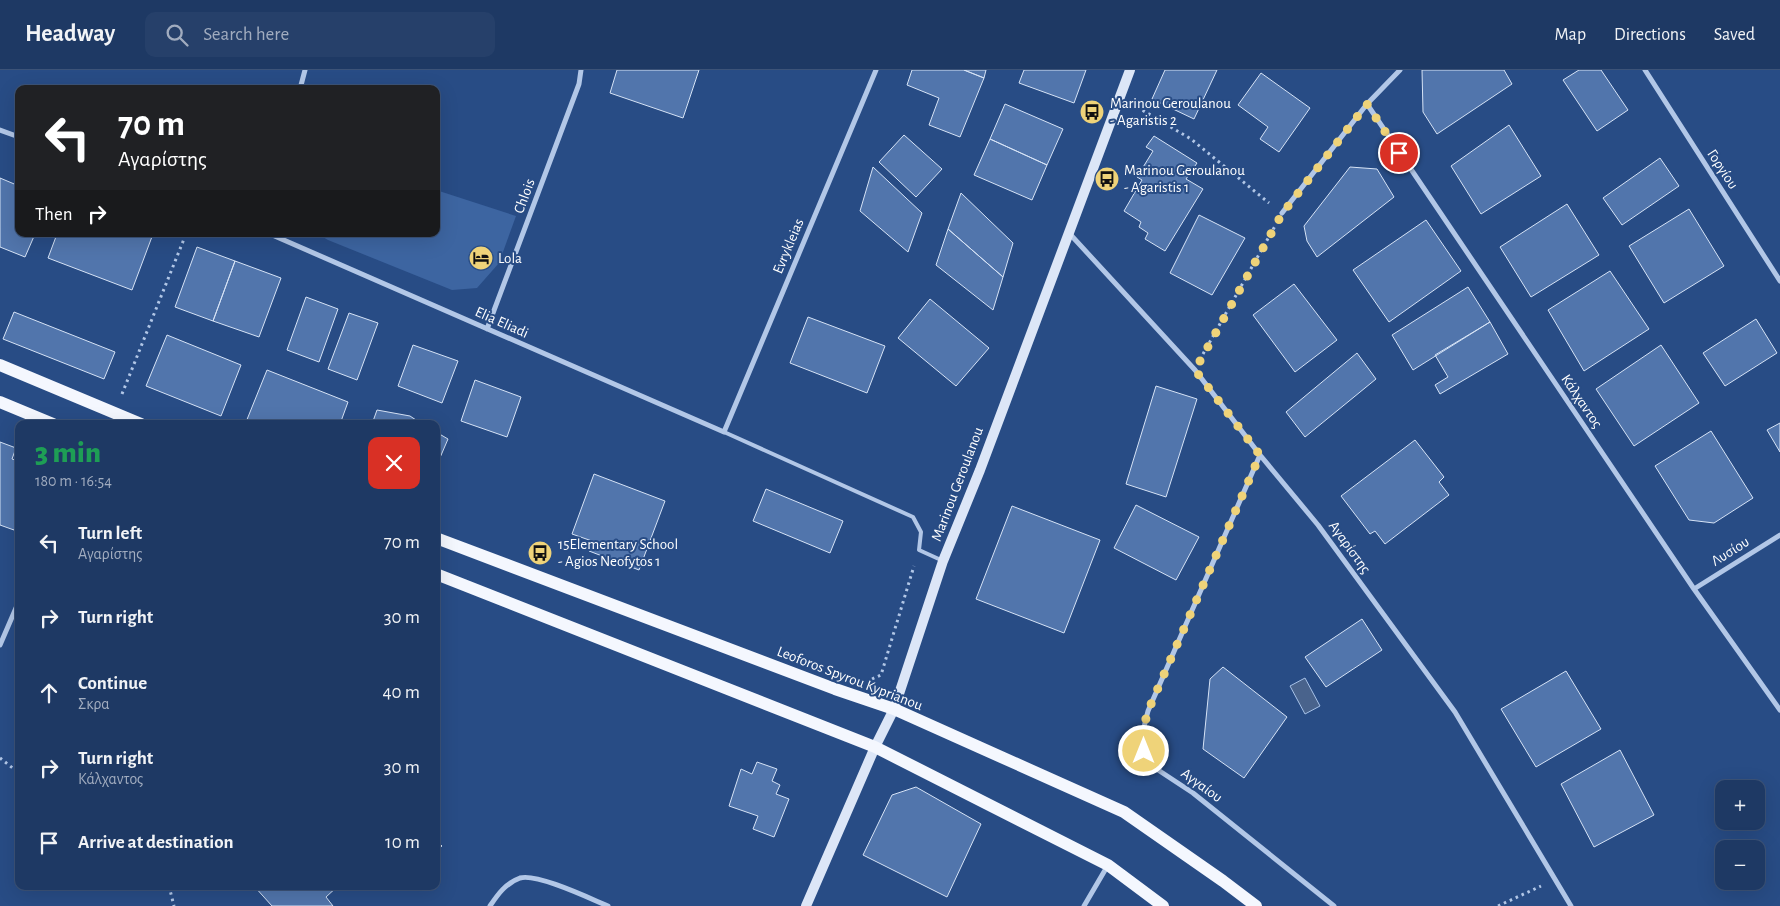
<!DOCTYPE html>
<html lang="en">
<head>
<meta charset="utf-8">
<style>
  body { margin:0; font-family:"Alegreya Sans",sans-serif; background:#26406a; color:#f1f3f6; height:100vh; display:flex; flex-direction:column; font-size:19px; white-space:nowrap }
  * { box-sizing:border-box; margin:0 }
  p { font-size:16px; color:#a1acbf }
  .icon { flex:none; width:28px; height:28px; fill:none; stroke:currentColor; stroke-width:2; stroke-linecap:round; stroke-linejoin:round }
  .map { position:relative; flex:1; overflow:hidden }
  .drawer { position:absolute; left:15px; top:350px; width:425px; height:470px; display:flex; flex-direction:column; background:#1e3964; border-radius:10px; box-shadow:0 5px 20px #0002,0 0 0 1px #3c5378 }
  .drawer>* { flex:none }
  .guide { position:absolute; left:15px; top:15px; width:425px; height:152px; border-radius:10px; box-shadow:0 5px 20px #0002,0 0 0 1px #3c5378; background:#202124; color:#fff; overflow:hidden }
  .controls { position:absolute; left:1715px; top:710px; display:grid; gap:10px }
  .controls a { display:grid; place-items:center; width:50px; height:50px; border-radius:10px; background:#1e3964; box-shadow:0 5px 20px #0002,0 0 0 1px #3c5378; font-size:25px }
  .pin { position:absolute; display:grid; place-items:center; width:42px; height:42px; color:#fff; margin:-21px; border:2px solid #fff; border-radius:50%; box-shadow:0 1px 5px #0007 }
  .me { position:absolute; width:55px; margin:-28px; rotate:0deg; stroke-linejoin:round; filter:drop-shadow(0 0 4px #0008) }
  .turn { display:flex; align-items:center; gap:18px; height:105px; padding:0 20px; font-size:22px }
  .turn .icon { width:65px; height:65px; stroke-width:2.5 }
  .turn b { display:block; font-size:35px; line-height:42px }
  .then { display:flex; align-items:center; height:48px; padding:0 20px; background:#0003; gap:10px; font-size:19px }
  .round { display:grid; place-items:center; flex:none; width:52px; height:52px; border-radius:10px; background:#26406a }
  .head { display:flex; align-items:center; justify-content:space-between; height:85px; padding:0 20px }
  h1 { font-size:30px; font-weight:800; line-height:38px; color:#1e9e55 }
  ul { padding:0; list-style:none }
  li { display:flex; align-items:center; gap:15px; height:75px; padding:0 20px }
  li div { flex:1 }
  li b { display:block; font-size:19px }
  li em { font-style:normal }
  header { display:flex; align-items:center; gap:30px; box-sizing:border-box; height:70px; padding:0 25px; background:#1e3964; border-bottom:1px solid #3c5378 }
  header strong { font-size:24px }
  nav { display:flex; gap:28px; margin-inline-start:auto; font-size:18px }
  .search { width:350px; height:45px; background:#26406a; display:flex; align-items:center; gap:12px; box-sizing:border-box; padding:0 18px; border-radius:10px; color:#a1acbf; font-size:19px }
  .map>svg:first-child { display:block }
  .green { fill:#3d65a1 }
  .water { fill:#49638c; stroke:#a7c2e8 }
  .building { fill:#5175ac; stroke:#d6e3f6 }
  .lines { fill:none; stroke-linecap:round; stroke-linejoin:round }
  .path { stroke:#b2c7e7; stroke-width:3; stroke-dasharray:2.5 4; stroke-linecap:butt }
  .lane { stroke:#b2c7e7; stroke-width:4 }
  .street { stroke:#b2c7e7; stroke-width:5 }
  .secondary { stroke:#dce6f7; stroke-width:10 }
  .primary { stroke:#f4f7fe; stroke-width:12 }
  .route { stroke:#efd379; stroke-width:9; stroke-dasharray:0 16.2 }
  .labels { text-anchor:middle; stroke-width:4; stroke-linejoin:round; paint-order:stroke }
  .poi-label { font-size:15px; fill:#fff; stroke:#284c85; text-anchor:start }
  .street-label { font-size:15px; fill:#fff; stroke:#284c85 }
</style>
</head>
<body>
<header>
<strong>Headway</strong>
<div class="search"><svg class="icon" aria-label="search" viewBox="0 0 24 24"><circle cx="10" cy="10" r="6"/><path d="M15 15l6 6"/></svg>Search here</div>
<nav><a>Map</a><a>Directions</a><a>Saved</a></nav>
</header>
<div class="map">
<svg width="1780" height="836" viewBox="0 0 1780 836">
  <rect width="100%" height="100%" fill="#284c85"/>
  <path class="green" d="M 436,120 L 516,146 L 499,193 L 477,218 L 452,220 L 328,170 L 318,164 L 436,164 Z"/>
  <path class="water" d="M 1305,608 L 1320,636 L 1305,644 L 1290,616 Z"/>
  <path class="building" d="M 617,0 L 699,0 L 683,48 L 610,23 Z
    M 912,0 L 964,0 L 984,8 L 960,67 L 929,55 L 939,28 L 907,15 Z
    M 964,0 L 986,0 L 984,8 Z
    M 1024,0 L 1086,0 L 1074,33 L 1019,13 Z
    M 1165,0 L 1217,0 L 1194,49 L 1152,29 Z
    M 1422,0 L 1504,0 L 1512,14 L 1437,64 L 1423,42 Z
    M 1579,0 L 1601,0 L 1628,40 L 1597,61 L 1563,10 Z
    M 1261,3 L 1310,38 L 1279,82 L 1260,69 L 1268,57 L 1238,35 Z
    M 1005,34 L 1063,59 L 1047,95 L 990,69 Z
    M 1509,55 L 1541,106 L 1481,144 L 1451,96 Z
    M 904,65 L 942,99 L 916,127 L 879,92 Z
    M 1154,66 L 1197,93 L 1186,109 L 1203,119 L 1165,181 L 1145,169 L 1148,163 L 1139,157 L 1141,152 L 1124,141 L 1142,110 L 1137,107 L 1153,81 L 1146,77 Z
    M 990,69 L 1047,95 L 1032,130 L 974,105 Z
    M 1660,88 L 1679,116 L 1622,155 L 1603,128 Z
    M 873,97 L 922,143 L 908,182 L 860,141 Z
    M 1350,97 L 1377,99 L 1394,127 L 1317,187 L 1307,171 L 1304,156 Z
    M 0,108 L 19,116 L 19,164 L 35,164 L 25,187 L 0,177 Z
    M 961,123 L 1013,173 L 1003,207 L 948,159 Z
    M 1567,134 L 1599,185 L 1531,227 L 1500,177 Z
    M 1689,139 L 1724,196 L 1664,233 L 1629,176 Z
    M 1199,145 L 1245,168 L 1212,225 L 1170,203 Z
    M 1426,150 L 1461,201 L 1389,252 L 1353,200 Z
    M 948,159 L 1003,207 L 993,240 L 936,195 Z
    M 57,164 L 153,164 L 132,220 L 48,188 Z
    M 197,177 L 235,191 L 213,251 L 175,237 Z
    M 235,191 L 281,208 L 259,267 L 213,251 Z
    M 1610,201 L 1649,259 L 1584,301 L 1548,240 Z
    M 1294,214 L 1337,270 L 1295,302 L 1253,245 Z
    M 1468,217 L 1490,252 L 1413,300 L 1392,265 Z
    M 306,227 L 338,239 L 319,292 L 287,280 Z
    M 930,229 L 989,278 L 956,316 L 898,268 Z
    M 14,242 L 115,282 L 104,309 L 3,269 Z
    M 349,243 L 378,253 L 357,310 L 328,299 Z
    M 808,247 L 885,276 L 867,323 L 790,293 Z
    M 1756,249 L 1777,283 L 1725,316 L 1703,283 Z
    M 1490,252 L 1508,284 L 1440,324 L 1435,315 L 1448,307 L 1435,285 Z
    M 167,265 L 241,295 L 221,346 L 146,316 Z
    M 413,275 L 458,291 L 442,333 L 398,316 Z
    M 1661,275 L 1699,333 L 1634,376 L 1596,319 Z
    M 1357,283 L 1376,309 L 1305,367 L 1286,342 Z
    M 267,300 L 348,332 L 340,354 L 252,354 L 246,352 Z
    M 475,310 L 521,327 L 507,367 L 461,351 Z
    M 1156,316 L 1197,329 L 1166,427 L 1126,414 Z
    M 377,340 L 410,346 L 422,354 L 372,354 Z
    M 1780,353 L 1780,382 L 1767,360 Z
    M 1711,361 L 1753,428 L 1714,453 L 1689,450 L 1655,396 Z
    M 436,362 L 448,369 L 436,397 Z
    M 1415,370 L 1444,407 L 1439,412 L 1449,425 L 1385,474 L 1375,461 L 1370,464 L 1341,426 Z
    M 0,372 L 16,378 L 12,389 L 19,391 L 19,419 L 15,429 L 19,431 L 19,447 L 14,460 L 0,455 Z
    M 594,404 L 665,431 L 639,500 L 589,481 L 592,471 L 572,464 Z
    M 766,419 L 843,451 L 830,483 L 753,451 Z
    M 1136,435 L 1199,467 L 1176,510 L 1114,478 Z
    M 1012,436 L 1100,470 L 1064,563 L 976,529 Z
    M 1362,549 L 1382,580 L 1326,617 L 1305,587 Z
    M 1223,597 L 1287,647 L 1244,708 L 1203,679 L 1210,609 Z
    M 1566,601 L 1601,659 L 1536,697 L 1501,639 Z
    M 1620,680 L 1654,745 L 1594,777 L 1561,714 Z
    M 757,692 L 777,699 L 772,711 L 780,715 L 776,724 L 789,729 L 774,767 L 753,759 L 758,746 L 729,736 L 741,699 L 752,704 Z
    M 916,717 L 981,754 L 947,827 L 863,785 L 892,725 Z
    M 436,770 L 442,776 L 436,781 Z
    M 254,816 L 338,816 L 326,827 L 333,836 L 272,836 Z"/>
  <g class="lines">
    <path class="path" d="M 1137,37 L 1191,69 L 1269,133
      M 1203,284 L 1275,156
      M 122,324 L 186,164
      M 872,609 L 881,605 L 914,496
      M 0,688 L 19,703
      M 169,816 L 174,836
      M 1498,836 L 1541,816"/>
    <path class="lane" d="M 724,362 L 913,447 L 921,462 L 919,480 L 941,490"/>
    <path class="street" d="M 1645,0 L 1780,211
      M 300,19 L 305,0
      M 1367,34 L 1694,519 L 1780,640
      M 0,60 L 19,67
      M 1282,143 L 1367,34 L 1400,0
      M 1069,163 L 1195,300 L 1260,385 L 1318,455 L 1455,642 L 1571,836
      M 270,164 L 724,362 L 876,0
      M 487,259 L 579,14 L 581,0
      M 1260,385 L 1148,641 L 1143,661 L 1145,681 L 1152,696 L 1193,723 L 1334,836
      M 1694,519 L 1780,465
      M 0,575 L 19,531
      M 490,836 C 498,824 506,813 520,808 C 537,803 591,829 608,836
      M 1084,836 L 1108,795"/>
    <path class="secondary" d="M 806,836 L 875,677 L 894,639 L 943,491 L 980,400 L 1130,0"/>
    <path class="primary" d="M 0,295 L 141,354
      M 0,332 L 53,354
      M 436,468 L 835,619 L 894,639 L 1124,742 L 1223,811 L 1256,836
      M 436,504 L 875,677 L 1108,795 L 1163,836"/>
  </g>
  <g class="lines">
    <path class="route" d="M 1144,681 L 1143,660 L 1148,641 L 1260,385 L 1195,300 L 1282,144 L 1367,34 L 1399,83"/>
  </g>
  <defs>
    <symbol id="bus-disc" viewBox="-11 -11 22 22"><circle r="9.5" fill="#efd379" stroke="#284c85"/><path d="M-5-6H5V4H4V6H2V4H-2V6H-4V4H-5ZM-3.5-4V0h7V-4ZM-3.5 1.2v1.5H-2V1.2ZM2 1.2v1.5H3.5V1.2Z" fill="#111"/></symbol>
    <symbol id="hotel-disc" viewBox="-11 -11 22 22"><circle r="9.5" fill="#efd379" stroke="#284c85"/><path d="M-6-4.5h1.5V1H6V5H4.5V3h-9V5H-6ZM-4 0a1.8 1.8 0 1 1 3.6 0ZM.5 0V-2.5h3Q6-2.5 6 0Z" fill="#111"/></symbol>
  </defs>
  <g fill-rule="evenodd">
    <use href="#bus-disc" x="1078" y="28" width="28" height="28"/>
    <use href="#bus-disc" x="1093" y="95" width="28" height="28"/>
    <use href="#hotel-disc" x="467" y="174" width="28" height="28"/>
    <use href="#bus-disc" x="526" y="469" width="28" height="28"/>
  </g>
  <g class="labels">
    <g class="poi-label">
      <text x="1110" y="38">Marinou Geroulanou<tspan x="1110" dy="17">- Agaristis 2</tspan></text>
      <text x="1124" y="105">Marinou Geroulanou<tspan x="1124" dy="17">- Agaristis 1</tspan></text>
      <text x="498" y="193">Lola</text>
      <text x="558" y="479">15Elementary School<tspan x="558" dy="17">- Agios Neofytos 1</tspan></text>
    </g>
    <g class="street-label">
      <text transform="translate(1723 99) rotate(57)" y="5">Γοργίου</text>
      <text transform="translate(524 126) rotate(-70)" y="5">Chlois</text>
      <text transform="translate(788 176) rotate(-67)" y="5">Evrykleias</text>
      <text transform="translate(502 252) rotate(24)" y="5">Elia Eliadi</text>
      <text transform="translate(1582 331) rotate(56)" y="5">Κάλχαντος</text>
      <text transform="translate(957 414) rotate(-69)" y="5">Marinou Geroulanou</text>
      <text transform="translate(1350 477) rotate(54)" y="5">Αγαρίστης</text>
      <text transform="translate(1730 481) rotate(-32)" y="5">Λυσίου</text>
      <text transform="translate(850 608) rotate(21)" y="5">Leoforos Spyrou Kyprianou</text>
      <text transform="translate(1202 715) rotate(36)" y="5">Αγγαίου</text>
    </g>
  </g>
</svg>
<div class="controls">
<a>+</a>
<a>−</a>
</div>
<div class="pin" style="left:1399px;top:83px;background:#d93025"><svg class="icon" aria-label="arrive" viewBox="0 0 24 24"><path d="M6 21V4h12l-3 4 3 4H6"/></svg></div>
<svg class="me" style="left:1144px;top:681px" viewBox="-20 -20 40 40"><circle r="17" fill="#efd379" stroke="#fff" stroke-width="3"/><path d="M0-11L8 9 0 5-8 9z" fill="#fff"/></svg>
<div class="guide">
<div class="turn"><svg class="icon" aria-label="left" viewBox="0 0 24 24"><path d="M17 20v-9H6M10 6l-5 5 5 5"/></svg><div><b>70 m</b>Αγαρίστης</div></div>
<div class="then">Then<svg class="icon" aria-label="right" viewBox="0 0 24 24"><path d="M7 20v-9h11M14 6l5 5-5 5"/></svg></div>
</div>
<section class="drawer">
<div class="head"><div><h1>3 min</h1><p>180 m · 16:54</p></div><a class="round" style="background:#d93025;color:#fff"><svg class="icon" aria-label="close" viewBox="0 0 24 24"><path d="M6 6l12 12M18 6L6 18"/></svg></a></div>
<ul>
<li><svg class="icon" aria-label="left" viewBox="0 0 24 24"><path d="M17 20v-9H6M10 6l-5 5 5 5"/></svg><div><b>Turn left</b><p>Αγαρίστης</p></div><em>70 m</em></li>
<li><svg class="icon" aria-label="right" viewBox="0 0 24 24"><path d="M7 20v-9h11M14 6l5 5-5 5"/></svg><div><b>Turn right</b></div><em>30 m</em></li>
<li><svg class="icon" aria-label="ahead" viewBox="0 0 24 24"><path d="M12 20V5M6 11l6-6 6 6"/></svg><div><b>Continue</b><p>Σκρα</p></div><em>40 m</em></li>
<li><svg class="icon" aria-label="right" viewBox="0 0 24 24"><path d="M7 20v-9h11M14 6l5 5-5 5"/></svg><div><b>Turn right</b><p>Κάλχαντος</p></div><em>30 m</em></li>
<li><svg class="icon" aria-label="arrive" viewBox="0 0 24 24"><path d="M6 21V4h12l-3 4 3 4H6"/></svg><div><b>Arrive at destination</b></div><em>10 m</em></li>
</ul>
</section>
</div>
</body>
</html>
